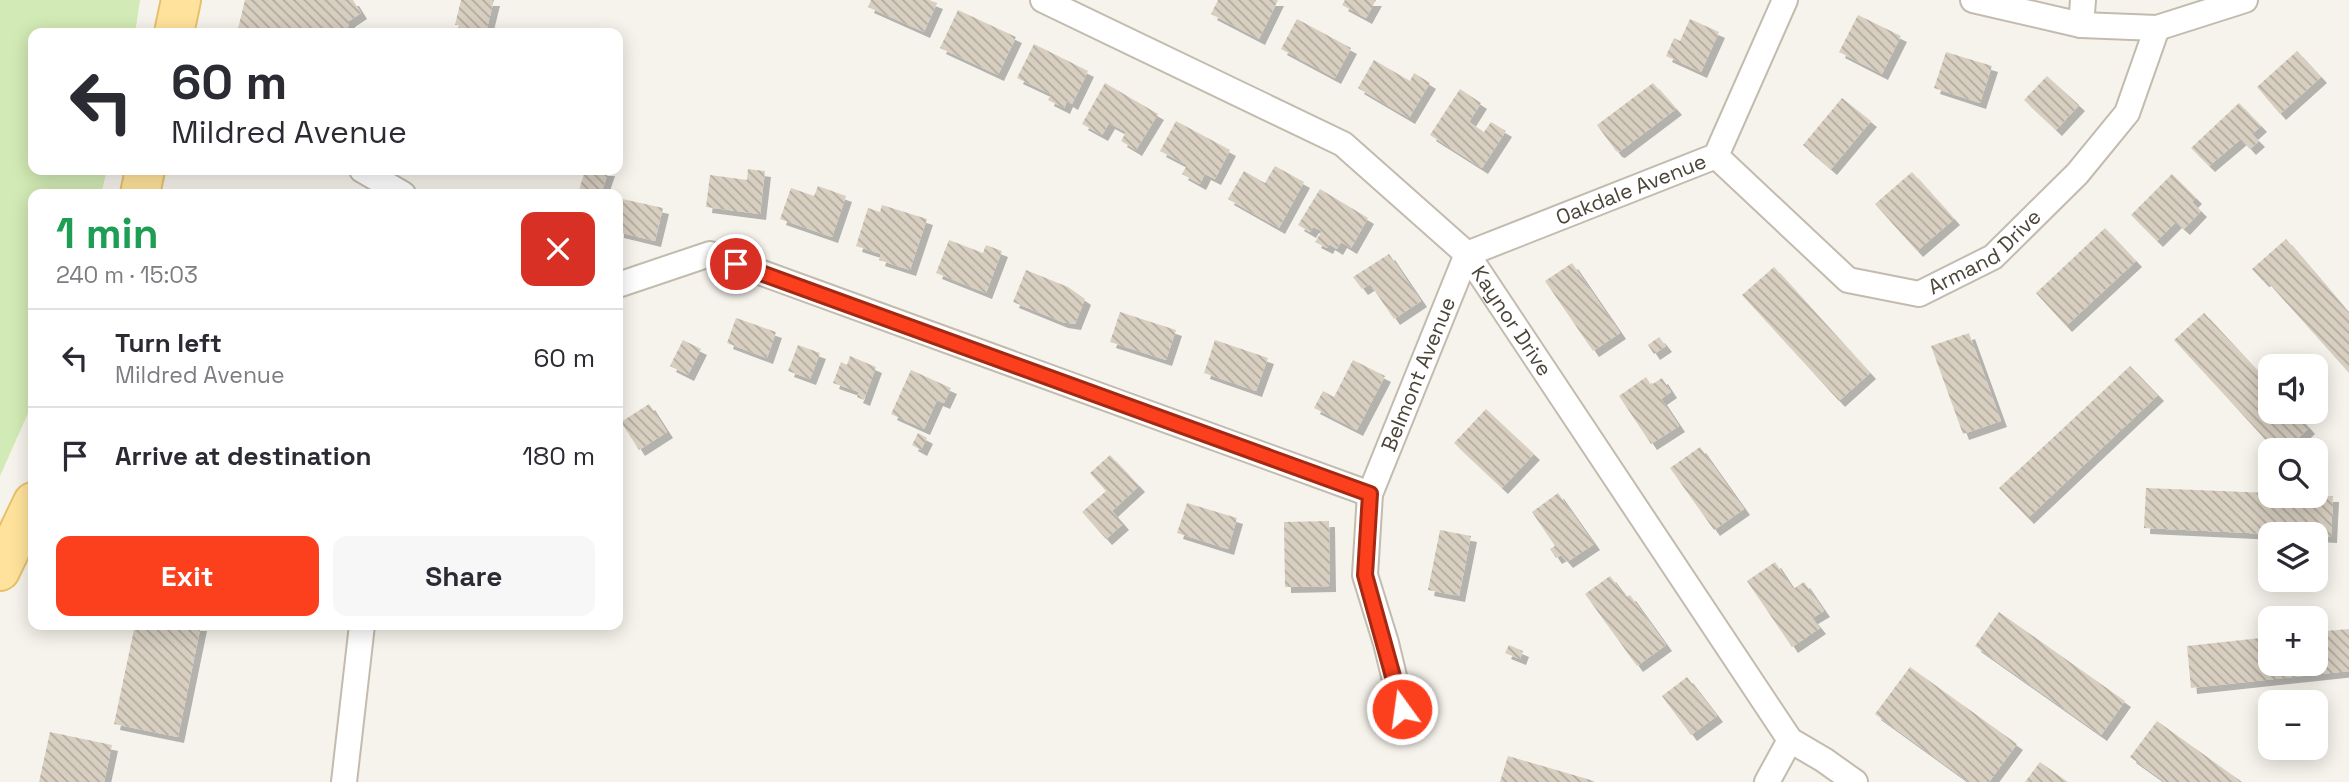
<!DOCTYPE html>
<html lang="en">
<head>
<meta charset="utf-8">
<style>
  body { margin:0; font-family:"Space Grotesk",sans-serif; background:#f7f7f7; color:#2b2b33; height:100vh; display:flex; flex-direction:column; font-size:26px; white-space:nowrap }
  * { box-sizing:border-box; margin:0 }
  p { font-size:23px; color:#7c7c81 }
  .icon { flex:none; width:38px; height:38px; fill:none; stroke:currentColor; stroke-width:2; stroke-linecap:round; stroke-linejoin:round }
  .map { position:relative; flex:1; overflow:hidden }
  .side { position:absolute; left:28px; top:189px; width:595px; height:441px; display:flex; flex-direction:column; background:#fff; border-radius:14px; box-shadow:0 4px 18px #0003 }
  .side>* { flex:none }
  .guide { position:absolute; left:28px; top:28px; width:595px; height:147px; border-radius:14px; box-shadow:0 4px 18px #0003; background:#fff; color:#2b2b33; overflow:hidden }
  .controls { position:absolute; left:2258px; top:354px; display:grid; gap:14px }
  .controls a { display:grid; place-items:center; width:70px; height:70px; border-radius:14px; background:#fff; box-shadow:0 4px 18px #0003; font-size:35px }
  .pin { position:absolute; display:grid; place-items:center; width:60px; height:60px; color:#fff; margin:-30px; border:4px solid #fff; border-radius:50%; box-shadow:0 2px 7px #0007 }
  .me { position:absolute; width:77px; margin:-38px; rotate:346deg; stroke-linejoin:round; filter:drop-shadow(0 0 5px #0008) }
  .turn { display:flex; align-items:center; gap:24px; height:147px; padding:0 28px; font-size:32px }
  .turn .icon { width:91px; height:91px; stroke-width:2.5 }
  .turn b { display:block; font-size:49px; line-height:60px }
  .round { display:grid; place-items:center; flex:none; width:74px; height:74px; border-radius:14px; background:#f7f7f7 }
  .summary { display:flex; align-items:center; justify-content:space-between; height:119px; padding:0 28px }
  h1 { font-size:42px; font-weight:600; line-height:52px; color:#1e9e55 }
  .primary-button { display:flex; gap:14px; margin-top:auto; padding:14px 28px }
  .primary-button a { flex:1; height:80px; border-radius:14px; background:#fc3f1d; color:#fff; font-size:28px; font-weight:600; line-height:80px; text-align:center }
  .primary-button a+a { background:#f7f7f7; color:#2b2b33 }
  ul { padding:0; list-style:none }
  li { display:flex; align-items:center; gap:21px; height:98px; padding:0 28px; border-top:2px solid #e1e1e2 }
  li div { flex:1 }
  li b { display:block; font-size:26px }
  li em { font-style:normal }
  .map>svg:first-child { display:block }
  .green { fill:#d2eab5 }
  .building { fill:url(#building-back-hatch); filter:url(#shadow) }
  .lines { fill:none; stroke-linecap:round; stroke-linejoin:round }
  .street-casing { stroke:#c2bbae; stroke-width:28 }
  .primary-casing { stroke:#e6c16a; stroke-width:42 }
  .street { stroke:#fff; stroke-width:24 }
  .primary { stroke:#ffe39c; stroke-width:38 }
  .route-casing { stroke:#a42913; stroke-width:18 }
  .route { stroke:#fc3f1d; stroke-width:12 }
  .labels { text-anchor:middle; stroke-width:5; stroke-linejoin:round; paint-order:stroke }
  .street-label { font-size:21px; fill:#4b4439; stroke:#fff }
</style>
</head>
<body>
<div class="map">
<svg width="2349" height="782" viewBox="0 0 2349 782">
  <defs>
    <pattern id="building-back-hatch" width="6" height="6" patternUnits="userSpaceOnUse" patternTransform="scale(1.75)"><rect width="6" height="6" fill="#d8cfc1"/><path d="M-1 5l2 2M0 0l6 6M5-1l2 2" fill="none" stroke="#b1aa9e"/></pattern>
    <filter id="shadow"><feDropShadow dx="6" dy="6" stdDeviation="0" flood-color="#0004"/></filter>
  </defs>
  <rect width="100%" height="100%" fill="#f6f3ec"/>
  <path class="green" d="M 0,0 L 140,0 L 135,33 L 33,33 L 33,170 L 107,170 L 101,194 L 33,194 L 33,402 L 0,476 Z"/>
  <path class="building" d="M 245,0 L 353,0 L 361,13 L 349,21 L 347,33 L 237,33 Z
    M 461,0 L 494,0 L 486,32 L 457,33 L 459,25 L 455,25 Z
    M 871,0 L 929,0 L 937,3 L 924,32 L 868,7 Z
    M 1218,0 L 1278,0 L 1259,39 L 1211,14 Z
    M 1345,0 L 1376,0 L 1366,18 L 1342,5 Z
    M 958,10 L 1016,37 L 998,75 L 940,48 Z
    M 1858,15 L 1901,36 L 1882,74 L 1839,52 Z
    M 1297,19 L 1351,48 L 1335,78 L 1281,49 Z
    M 1690,19 L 1719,32 L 1701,72 L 1666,56 L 1674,38 L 1680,41 Z
    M 1034,44 L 1088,71 L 1072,104 L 1067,101 L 1064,108 L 1048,100 L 1051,94 L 1017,78 Z
    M 2297,51 L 2321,77 L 2280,114 L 2257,87 Z
    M 1946,52 L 1992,66 L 1980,103 L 1934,88 Z
    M 1374,60 L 1410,81 L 1414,73 L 1430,83 L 1409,118 L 1358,88 Z
    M 2047,76 L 2079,105 L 2056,130 L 2024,100 Z
    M 1105,83 L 1158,114 L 1136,150 L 1121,141 L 1126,132 L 1109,123 L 1102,135 L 1082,124 Z
    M 1653,83 L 1676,109 L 1619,152 L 1616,151 L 1597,125 Z
    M 1460,89 L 1481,103 L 1469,122 L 1484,132 L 1491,122 L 1506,131 L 1482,168 L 1430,135 Z
    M 1842,98 L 1871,121 L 1831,169 L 1803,145 Z
    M 2239,103 L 2261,126 L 2252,134 L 2259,141 L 2250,149 L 2241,139 L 2209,166 L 2191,148 Z
    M 1176,121 L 1230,150 L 1215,179 L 1205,174 L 1200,184 L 1182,174 L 1187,165 L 1160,151 Z
    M 1275,166 L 1304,182 L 1279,228 L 1228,199 L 1244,171 L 1265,183 Z
    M 748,169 L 765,171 L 760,214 L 706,207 L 710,175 L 747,180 Z
    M 585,170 L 609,170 L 601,194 L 578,194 Z
    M 1912,172 L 1954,219 L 1917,251 L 1875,204 Z
    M 2172,174 L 2196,198 L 2192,202 L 2201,211 L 2184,229 L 2176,222 L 2157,241 L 2131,215 Z
    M 818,186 L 846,196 L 832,237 L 780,219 L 791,188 L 814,196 Z
    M 1320,189 L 1368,218 L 1351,248 L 1341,242 L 1337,249 L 1329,244 L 1327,248 L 1315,242 L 1322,231 L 1313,227 L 1310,232 L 1298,225 Z
    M 618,198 L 663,208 L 655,241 L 618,232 Z
    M 882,205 L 927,219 L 910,270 L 879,260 L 881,254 L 856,246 L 868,208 L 880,212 Z
    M 2105,228 L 2136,261 L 2066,326 L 2036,293 Z
    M 2286,239 L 2349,313 L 2349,373 L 2266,280 L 2263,281 L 2252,269 Z
    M 949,240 L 983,253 L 986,245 L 1002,251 L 986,293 L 936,273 Z
    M 1389,254 L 1421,301 L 1394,319 L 1370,284 L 1362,289 L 1353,277 Z
    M 1572,263 L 1620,333 L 1593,351 L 1545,281 Z
    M 1774,267 L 1870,373 L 1839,401 L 1742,295 Z
    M 1026,270 L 1068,287 L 1085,299 L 1075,324 L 1062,322 L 1013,302 Z
    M 1120,312 L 1176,330 L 1166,360 L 1110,342 Z
    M 2204,313 L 2270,384 L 2270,411 L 2294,411 L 2309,428 L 2285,450 L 2275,450 L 2174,340 Z
    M 736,318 L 776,332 L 767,358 L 727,343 Z
    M 1969,333 L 2001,421 L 1963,434 L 1931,346 Z
    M 1659,337 L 1666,346 L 1654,354 L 1648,345 Z
    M 683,340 L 701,349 L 688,375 L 670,366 Z
    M 1215,340 L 1268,358 L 1256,391 L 1204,373 Z
    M 798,345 L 820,353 L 810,379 L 788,371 Z
    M 850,356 L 876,367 L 864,400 L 857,397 L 859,392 L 833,383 L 841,362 L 847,365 Z
    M 1353,360 L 1385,376 L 1357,430 L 1314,408 L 1323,391 L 1334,397 Z
    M 2130,366 L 2158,395 L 2028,518 L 1999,488 Z
    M 911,370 L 951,388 L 944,403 L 937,400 L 924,429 L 891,414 Z
    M 1646,377 L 1651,385 L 1662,378 L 1671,392 L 1661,399 L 1679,426 L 1651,444 L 1619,396 Z
    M 649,404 L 667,432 L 639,450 L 621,422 Z
    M 1486,409 L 1534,454 L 1502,488 L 1454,443 Z
    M 918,433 L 927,438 L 921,450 L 912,445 Z
    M 1700,447 L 1744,509 L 1714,530 L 1670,468 Z
    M 1110,455 L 1139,486 L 1112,511 L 1123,524 L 1106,539 L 1082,512 L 1106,491 L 1090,473 Z
    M 2146,488 L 2270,493 L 2270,495 L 2333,496 L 2331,537 L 2315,536 L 2315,534 L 2270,534 L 2144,528 Z
    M 1558,493 L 1594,544 L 1567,562 L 1561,555 L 1556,558 L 1550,549 L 1555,546 L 1532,512 Z
    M 1187,503 L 1237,518 L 1228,549 L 1177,533 Z
    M 1329,521 L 1330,586 L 1285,587 L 1284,522 Z
    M 1440,530 L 1471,536 L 1459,596 L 1428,590 Z
    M 1775,562 L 1793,589 L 1804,582 L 1824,611 L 1812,618 L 1820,628 L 1792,647 L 1747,581 Z
    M 1610,576 L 1626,597 L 1630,595 L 1666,645 L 1637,666 L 1585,594 Z
    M 1999,612 L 2125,701 L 2101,735 L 1975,646 Z
    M 135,625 L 201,625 L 178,737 L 114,724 Z
    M 2349,629 L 2349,671 L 2191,688 L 2187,646 L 2270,637 L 2270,663 L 2315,663 L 2315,632 Z
    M 1509,645 L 1523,651 L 1520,659 L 1505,653 Z
    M 1910,667 L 2017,744 L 1989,782 L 1969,782 L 1875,714 Z
    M 1687,677 L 1717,716 L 1691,735 L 1662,696 Z
    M 2157,721 L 2242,782 L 2165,782 L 2130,757 Z
    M 50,732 L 112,745 L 104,782 L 39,782 Z
    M 1508,756 L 1594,781 L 1594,782 L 1500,782 Z
    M 2040,762 L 2068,782 L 2025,782 Z"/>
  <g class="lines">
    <defs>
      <g id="street">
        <path id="s1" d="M 1043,0 L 1343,144 L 1467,254 L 1790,740 L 1824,760 L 1855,782"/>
        <path d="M 1973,0 L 2081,25 L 2157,28 L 2245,0"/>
        <path d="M 2081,25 L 2083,0"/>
        <path id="s2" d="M 1716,156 L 1848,280 L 1919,294 L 1993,257 L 2077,174 L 2127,113 L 2157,28"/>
        <path d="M 362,170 L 403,194"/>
        <path d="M 618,285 L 710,254 L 1370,494"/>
        <path id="s3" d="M 1407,730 L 1386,643 L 1365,575 L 1370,494 L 1467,254 L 1716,156 L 1785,0"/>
        <path d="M 344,782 L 362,625"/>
        <path d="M 1767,782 L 1790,740"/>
      </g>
      <path id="primary" d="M 174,33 L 181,0
        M 140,194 L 145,170
        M 0,571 L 33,502"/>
    </defs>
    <use href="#street" class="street-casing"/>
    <use href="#primary" class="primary-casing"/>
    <use href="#street" class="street"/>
    <use href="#primary" class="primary"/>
  </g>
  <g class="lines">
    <defs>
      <path id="route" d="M 736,264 L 1370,494 L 1365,575 L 1402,709"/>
    </defs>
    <use href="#route" class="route-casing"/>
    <use href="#route" class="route"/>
  </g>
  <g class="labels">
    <g class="street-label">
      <text dy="7" stroke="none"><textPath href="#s3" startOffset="677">Oakdale Avenue</textPath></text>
      <text dy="7" stroke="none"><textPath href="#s2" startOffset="332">Armand Drive</textPath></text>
      <text dy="7" stroke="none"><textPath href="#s1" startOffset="579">Kaynor Drive</textPath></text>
      <text dy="7" stroke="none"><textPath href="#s3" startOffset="371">Belmont Avenue</textPath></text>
    </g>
  </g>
</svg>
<div class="controls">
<a><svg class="icon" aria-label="sound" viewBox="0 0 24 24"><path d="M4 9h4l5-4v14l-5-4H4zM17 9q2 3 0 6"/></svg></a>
<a><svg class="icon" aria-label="search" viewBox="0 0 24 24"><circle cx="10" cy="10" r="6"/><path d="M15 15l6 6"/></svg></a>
<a><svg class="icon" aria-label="layers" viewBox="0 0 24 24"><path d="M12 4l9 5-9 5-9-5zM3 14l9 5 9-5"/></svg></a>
<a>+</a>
<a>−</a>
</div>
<div class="pin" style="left:736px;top:264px;background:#d93025"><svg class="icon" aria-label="arrive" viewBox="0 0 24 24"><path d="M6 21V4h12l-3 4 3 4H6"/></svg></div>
<svg class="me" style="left:1402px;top:709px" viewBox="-20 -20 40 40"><circle r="17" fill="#fc3f1d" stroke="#fff" stroke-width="3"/><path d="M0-11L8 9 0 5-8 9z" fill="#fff"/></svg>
<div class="guide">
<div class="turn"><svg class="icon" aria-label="left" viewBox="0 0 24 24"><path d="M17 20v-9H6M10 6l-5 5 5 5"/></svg><div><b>60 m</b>Mildred Avenue</div></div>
</div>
<section class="side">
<div class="summary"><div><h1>1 min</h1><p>240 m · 15:03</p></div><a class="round" style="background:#d93025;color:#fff"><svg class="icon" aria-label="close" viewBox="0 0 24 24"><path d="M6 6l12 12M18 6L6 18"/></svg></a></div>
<ul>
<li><svg class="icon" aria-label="left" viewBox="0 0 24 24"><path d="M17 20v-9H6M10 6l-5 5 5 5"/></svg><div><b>Turn left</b><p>Mildred Avenue</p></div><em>60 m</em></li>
<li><svg class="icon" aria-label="arrive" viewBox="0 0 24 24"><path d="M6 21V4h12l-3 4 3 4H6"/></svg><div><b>Arrive at destination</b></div><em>180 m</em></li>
</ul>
<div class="primary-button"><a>Exit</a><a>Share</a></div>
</section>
</div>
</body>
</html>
